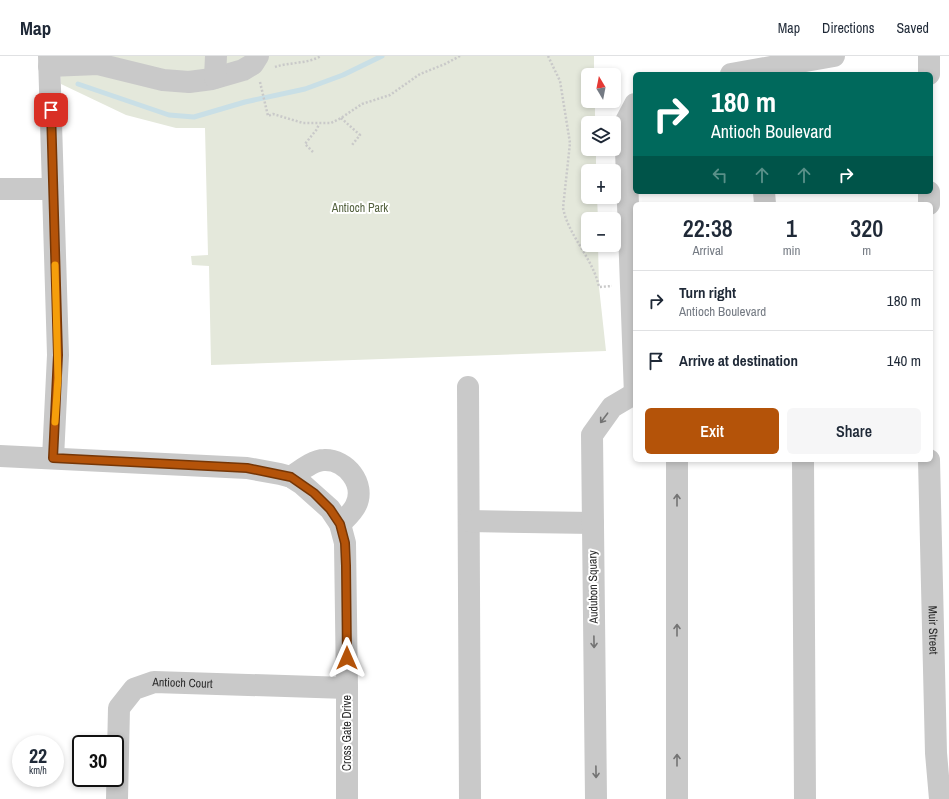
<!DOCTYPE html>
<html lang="en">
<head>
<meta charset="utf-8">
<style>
  body { margin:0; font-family:"Archivo Narrow",sans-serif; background:#f6f6f7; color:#1f2937; height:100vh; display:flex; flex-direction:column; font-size:15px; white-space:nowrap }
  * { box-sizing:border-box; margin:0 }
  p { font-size:13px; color:#747a83 }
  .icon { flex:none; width:22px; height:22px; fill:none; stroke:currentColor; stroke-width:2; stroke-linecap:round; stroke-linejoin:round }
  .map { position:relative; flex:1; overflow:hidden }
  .panel { position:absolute; left:633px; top:146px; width:300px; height:260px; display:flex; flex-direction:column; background:#fff; border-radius:6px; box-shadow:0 2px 6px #0003 }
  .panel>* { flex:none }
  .guide { position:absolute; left:633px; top:16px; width:300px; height:122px; border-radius:6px; box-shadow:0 2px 6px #0003; background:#00695c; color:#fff; overflow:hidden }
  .needle { width:26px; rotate:350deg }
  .controls { position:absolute; left:581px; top:12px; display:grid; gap:8px }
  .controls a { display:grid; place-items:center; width:40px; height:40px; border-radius:6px; background:#fff; box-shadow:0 2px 6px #0003; font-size:20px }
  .speed { position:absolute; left:12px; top:679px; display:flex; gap:8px; font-size:20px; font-weight:700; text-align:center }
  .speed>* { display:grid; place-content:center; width:52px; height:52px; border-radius:50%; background:#fff; box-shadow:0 2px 6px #0003; line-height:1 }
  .speed small { font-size:10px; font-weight:400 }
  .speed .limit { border:2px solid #111; border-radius:6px; background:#fff; color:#111 }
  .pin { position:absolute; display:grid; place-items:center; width:34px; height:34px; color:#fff; margin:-17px; border-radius:8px; box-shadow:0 2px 6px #0006 }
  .me { position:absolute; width:44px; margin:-22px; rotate:0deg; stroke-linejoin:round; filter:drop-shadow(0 0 3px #0008) }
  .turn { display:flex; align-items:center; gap:14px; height:84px; padding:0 12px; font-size:18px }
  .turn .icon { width:52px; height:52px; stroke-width:2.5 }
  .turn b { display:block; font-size:28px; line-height:34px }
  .lanes { display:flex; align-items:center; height:38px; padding:0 12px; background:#0003; justify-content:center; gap:20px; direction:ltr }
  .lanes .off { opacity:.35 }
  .eta { display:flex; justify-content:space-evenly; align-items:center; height:68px; text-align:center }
  .eta b { font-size:24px; font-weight:600; line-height:28px }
  .cta { display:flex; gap:8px; margin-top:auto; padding:8px 12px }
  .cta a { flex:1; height:46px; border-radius:6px; background:#b45309; color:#fff; font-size:16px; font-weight:600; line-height:46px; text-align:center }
  .cta a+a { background:#f6f6f7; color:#1f2937 }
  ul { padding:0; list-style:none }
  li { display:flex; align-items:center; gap:12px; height:60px; padding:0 12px; border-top:1px solid #e0e1e3 }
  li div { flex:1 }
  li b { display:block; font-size:15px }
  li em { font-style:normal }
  header { display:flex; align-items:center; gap:24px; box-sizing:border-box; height:56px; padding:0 20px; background:#fff; border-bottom:1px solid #e0e1e3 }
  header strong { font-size:19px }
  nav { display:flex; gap:22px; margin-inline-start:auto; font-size:14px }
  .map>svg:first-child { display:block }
  .green { fill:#e4e8db }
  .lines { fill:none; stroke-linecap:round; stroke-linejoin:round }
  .stream { stroke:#c9dfe6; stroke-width:5 }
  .path { stroke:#c9c9c9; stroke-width:2.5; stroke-dasharray:2 2; stroke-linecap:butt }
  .minor { stroke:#c9c9c9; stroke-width:22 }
  .oneway { stroke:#737373 }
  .route-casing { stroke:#753606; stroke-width:10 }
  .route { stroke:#b45309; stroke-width:7 }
  .slow { stroke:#f59e0b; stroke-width:7 }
  .labels { text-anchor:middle; stroke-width:4; stroke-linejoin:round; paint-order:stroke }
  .park-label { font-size:12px; fill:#54623f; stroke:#fff }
  .street-label { font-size:12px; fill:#2c2c2c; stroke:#fff }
</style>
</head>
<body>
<header>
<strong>Map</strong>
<nav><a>Map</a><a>Directions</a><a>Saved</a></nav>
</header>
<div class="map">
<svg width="949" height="743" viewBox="0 0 949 743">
  <rect width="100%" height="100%" fill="#fff"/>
  <path class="green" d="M 60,0 L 594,0 L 594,19 L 588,19 L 588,45 L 595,45 L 595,67 L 588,67 L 588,93 L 596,93 L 596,115 L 588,115 L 588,141 L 597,141 L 598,163 L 588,163 L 588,189 L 598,189 L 599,231 L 606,295 L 211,309 L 209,210 L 192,209 L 191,200 L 208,199 L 205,72 L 176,72 L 126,59 L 61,28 Z"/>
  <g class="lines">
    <path class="stream" d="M 78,28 L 169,59 L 194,61 L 245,46 L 305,33 L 343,19 L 382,0"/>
    <path class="path" d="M 548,0 L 560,25 L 570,87 L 563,152 C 569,181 593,202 599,231 L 612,230
      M 275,11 C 289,6 308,8 321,0
      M 260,26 L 268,60 L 273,58 L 303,67 L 331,67 L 341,62 L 362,48 L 390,39 L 420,18 L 445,8 L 460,0
      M 341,62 L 360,79 L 352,89
      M 313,96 L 305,88 L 317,73 L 319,68"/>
    <g class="minor">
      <path d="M 49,0 L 58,299 L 53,402"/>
      <path d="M 929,0 L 929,18"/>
      <path d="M 49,10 L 98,8 L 163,24 L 189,26 L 212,23 L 243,14 L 253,8 L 258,0"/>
      <path d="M 731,18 L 834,0"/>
      <path d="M 215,22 L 216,0"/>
      <path d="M 635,48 L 625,67 L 635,339"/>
      <path d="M 0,133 L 53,133"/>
      <path d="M 764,136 L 765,148"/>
      <path d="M 929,136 L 929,148"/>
      <path d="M 468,331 L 470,743"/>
      <path d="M 0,400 L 247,412 L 280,418 L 291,421 L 302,428 L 330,453 L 340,468 L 345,487 L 347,632 L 347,743"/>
      <path d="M 803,404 L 805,743"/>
      <path id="s1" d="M 929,404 L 936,697 L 940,743"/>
      <path d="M 291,421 C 300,415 313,404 324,404 C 346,403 366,428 356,449 C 353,456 345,463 340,468"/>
      <path d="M 469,465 L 593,467"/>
      <path id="s2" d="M 117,743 L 119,652 L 134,633 L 154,626 L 347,632"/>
      <path d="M 596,743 L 592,379 L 612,351 L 634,338"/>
      <path d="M 677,743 L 677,404"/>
    </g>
  </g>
  <defs><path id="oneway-shaft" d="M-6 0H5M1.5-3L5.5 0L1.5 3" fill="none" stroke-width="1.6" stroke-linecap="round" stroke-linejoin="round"/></defs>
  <g class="oneway">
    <use href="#oneway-shaft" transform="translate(604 362) rotate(127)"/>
    <use href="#oneway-shaft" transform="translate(677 444) rotate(-90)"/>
    <use href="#oneway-shaft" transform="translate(677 574) rotate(-90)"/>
    <use href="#oneway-shaft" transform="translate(594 586) rotate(89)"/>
    <use href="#oneway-shaft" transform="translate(677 704) rotate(-90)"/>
    <use href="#oneway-shaft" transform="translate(596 716) rotate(89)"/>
  </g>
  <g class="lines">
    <defs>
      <path id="route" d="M 51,54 L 58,299 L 53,402 L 247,412 L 291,421 L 314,437 L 330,453 L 340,468 L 345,487 L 346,510 L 347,602"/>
    </defs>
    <use href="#route" class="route-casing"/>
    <use href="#route" class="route"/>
    <path class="slow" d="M 55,209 L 58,322 L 55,366"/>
  </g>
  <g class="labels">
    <g class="park-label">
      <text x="360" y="156">Antioch Park</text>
    </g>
    <g class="street-label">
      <text transform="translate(593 531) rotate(-91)" y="4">Audubon Squary</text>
      <text dy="4" stroke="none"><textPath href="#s1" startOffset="170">Muir Street</textPath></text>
      <text dy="4" stroke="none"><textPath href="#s2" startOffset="165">Antioch Court</textPath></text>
      <text transform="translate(347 677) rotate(-90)" y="4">Cross Gate Drive</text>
    </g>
  </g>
</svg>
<div class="controls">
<a><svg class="needle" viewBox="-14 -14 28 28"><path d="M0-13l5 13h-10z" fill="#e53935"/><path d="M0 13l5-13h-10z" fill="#747a83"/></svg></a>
<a><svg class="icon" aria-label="layers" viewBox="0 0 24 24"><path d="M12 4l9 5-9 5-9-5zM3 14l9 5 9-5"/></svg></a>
<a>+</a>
<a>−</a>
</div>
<div class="speed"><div>22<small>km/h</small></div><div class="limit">30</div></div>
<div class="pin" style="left:51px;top:54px;background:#d93025"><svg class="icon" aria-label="arrive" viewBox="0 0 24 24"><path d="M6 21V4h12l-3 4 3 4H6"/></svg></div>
<svg class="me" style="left:347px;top:602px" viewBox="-20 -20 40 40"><path d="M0-17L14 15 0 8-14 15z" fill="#b45309" stroke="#fff" stroke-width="4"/></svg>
<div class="guide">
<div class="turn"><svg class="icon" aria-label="right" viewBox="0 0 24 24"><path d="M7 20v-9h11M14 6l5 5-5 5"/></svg><div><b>180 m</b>Antioch Boulevard</div></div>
<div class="lanes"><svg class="icon off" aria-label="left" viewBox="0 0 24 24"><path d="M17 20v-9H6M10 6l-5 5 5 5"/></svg><svg class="icon off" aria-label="ahead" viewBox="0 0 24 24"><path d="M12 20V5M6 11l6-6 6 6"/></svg><svg class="icon off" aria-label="ahead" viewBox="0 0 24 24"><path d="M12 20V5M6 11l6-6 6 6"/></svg><svg class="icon" aria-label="right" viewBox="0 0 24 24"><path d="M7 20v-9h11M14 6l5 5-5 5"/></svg></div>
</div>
<section class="panel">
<div class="eta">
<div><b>22:38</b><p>Arrival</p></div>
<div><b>1</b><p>min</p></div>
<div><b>320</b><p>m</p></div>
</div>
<ul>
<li><svg class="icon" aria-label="right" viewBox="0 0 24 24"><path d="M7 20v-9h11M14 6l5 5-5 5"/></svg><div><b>Turn right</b><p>Antioch Boulevard</p></div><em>180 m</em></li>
<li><svg class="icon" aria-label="arrive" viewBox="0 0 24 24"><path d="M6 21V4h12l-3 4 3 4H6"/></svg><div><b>Arrive at destination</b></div><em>140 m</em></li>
</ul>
<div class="cta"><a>Exit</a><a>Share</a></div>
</section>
</div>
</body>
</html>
